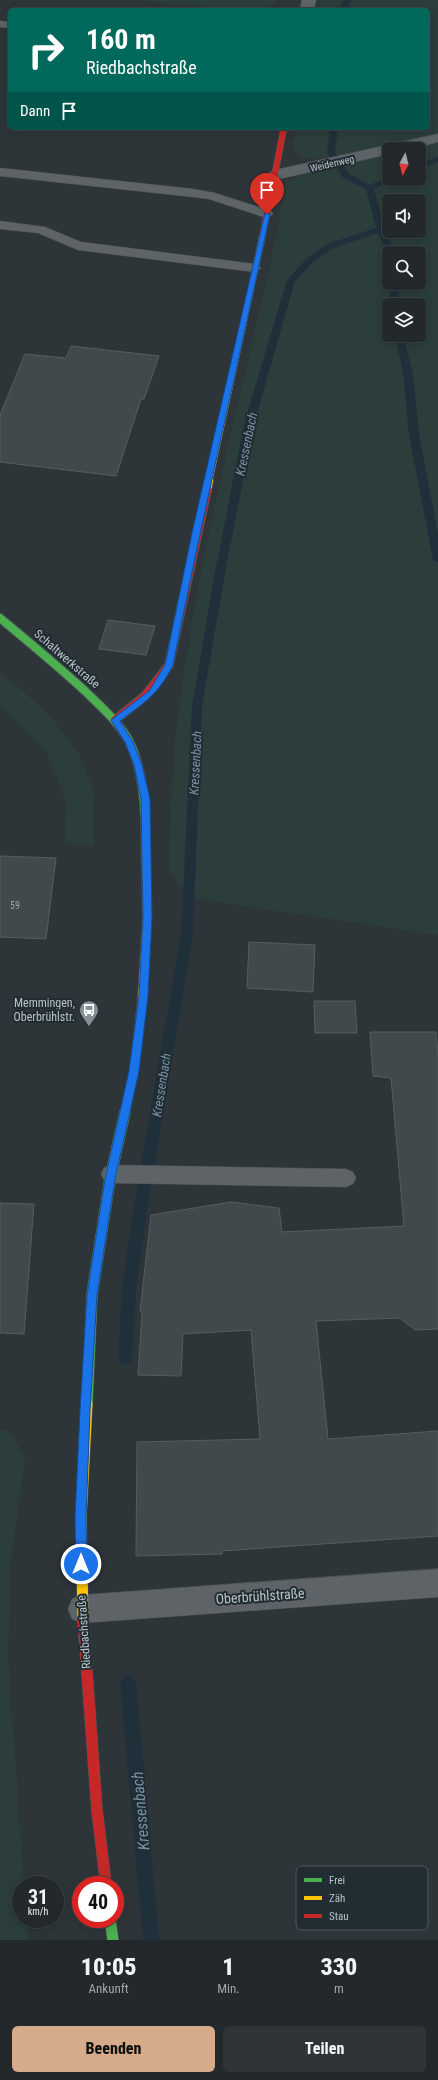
<!DOCTYPE html>
<html lang="de">
<head>
<meta charset="utf-8">
<style>
  body { margin:0; font-family:"Roboto Condensed",sans-serif; background:#2e3437; color:#f1f3f6; height:100vh; display:flex; flex-direction:column; font-size:15px; white-space:nowrap }
  * { box-sizing:border-box; margin:0 }
  p { font-size:13px; color:#a2a6a9 }
  .icon { flex:none; width:22px; height:22px; fill:none; stroke:currentColor; stroke-width:2; stroke-linecap:round; stroke-linejoin:round }
  .map { position:relative; height:1940px; overflow:hidden }
  .side { display:flex; flex-direction:column; background:#22282b; flex:1 }
  .side>* { flex:none }
  .guide { position:absolute; left:8px; top:8px; width:422px; height:122px; border-radius:6px; box-shadow:0 2px 10px #0003,0 0 0 1px #3f4447; background:#00695c; color:#fff; overflow:hidden }
  .needle { width:26px; rotate:187deg }
  .controls { position:absolute; left:382px; top:142px; display:grid; gap:8px }
  .controls a { display:grid; place-items:center; width:44px; height:44px; border-radius:6px; background:#22282b; box-shadow:0 2px 10px #0003,0 0 0 1px #3f4447; font-size:20px }
  .speed { position:absolute; left:12px; top:1876px; display:flex; gap:8px; font-size:20px; font-weight:700; text-align:center }
  .speed>* { display:grid; place-content:center; width:52px; height:52px; border-radius:50%; background:#22282b; box-shadow:0 2px 10px #0003,0 0 0 1px #3f4447; line-height:1 }
  .speed small { font-size:10px; font-weight:400 }
  .speed .limit { border:6px solid #d22; background:#fff; color:#111 }
  .pin { position:absolute; display:grid; place-items:center; width:34px; height:34px; color:#fff; margin:-41px -17px; border-radius:50% 50% 50% 0; rotate:-45deg; box-shadow:0 0 4px #0007 }
  .pin .icon { rotate:45deg }
  .me { position:absolute; width:44px; margin:-22px; rotate:0deg; stroke-linejoin:round; filter:drop-shadow(0 0 3px #0008) }
  .turn { display:flex; align-items:center; gap:14px; height:84px; padding:0 12px; font-size:18px }
  .turn .icon { width:52px; height:52px; stroke-width:2.5 }
  .turn b { display:block; font-size:28px; line-height:34px }
  .then { display:flex; align-items:center; height:38px; padding:0 12px; background:#0003; gap:8px; font-size:15px }
  .eta { display:flex; justify-content:space-evenly; align-items:center; height:68px; text-align:center }
  .eta b { font-size:24px; font-weight:800; line-height:28px }
  .action { display:flex; gap:8px; margin-top:auto; padding:8px 12px }
  .action a { flex:1; height:46px; border-radius:6px; background:#d6ab8b; color:#111; font-size:16px; font-weight:800; line-height:46px; text-align:center }
  .action a+a { background:#2e3437; color:#f1f3f6 }
  .map>svg:first-child { display:block }
  .green { fill:#2b3e3c; fill-rule:evenodd }
  .lines { fill:none; stroke-linecap:round; stroke-linejoin:round }
  .stream { fill:#1f303b; fill-rule:evenodd }
  .building { fill:#42494d; stroke:#565c61 }
  .lane-casing { stroke:#4b5256; stroke-width:1 }
  .street-casing { stroke:#4b5256; stroke-width:1 }
  .fast-far1-casing { stroke:#4b5256; stroke-width:10 }
  .fast-casing { stroke:#4b5256; stroke-width:12 }
  .slow-far2-casing { stroke:#4b5256; stroke-width:7 }
  .slow-far1-casing { stroke:#4b5256; stroke-width:10 }
  .slow-casing { stroke:#4b5256; stroke-width:12 }
  .jam-far2-casing { stroke:#4b5256; stroke-width:7 }
  .jam-far1-casing { stroke:#4b5256; stroke-width:10 }
  .jam-casing { stroke:#4b5256; stroke-width:12 }
  .lane { fill:#5e6367; fill-rule:evenodd }
  .street { fill:#5e6367; fill-rule:evenodd }
  .fast-far1 { stroke:#4caf50; stroke-width:8 }
  .fast { stroke:#4caf50; stroke-width:11 }
  .slow-far2 { stroke:#ffc107; stroke-width:6 }
  .slow-far1 { stroke:#ffc107; stroke-width:8 }
  .slow { stroke:#ffc107; stroke-width:11 }
  .jam-far2 { stroke:#c62828; stroke-width:6 }
  .jam-far1 { stroke:#c62828; stroke-width:8 }
  .jam { stroke:#c62828; stroke-width:11 }
  .route { fill:#1a73e8; stroke:#114b97 }
  .labels { text-anchor:middle; stroke-width:4; stroke-linejoin:round; paint-order:stroke }
  .far-street-label { font-size:10px; fill:#b9c2c9; stroke:#212c33 }
  .number-label { font-size:10px; fill:#9ba4aa }
  .street-label { font-size:12px; fill:#b9c2c9; stroke:#212c33 }
  .poi-label { font-size:12px; fill:#b9c2c9; stroke:#212c33; text-anchor:end }
  .water-label { font-size:13px; font-style:italic; fill:#7692a3; stroke:#212c33 }
  .near-street-label { font-size:14px; fill:#b9c2c9; stroke:#212c33 }
  .near-water-label { font-size:16px; font-style:italic; fill:#7692a3; stroke:#212c33 }
  .key { fill:#212c33; stroke:#4f5960; stroke-width:1 }
  .key-label { font-size:11px; fill:#b9c2c9 }
</style>
</head>
<body>
<div class="map">
<svg width="438" height="1940" viewBox="0 0 438 1940">
  <rect width="100%" height="100%" fill="#2e3539"/>
  <path class="green" d="M 137,0 L 279,0 L 266,10 L 239,10 Z
    M 318,0 L 438,0 L 438,134 C 410,140 328,164 303,157 C 299,155 296,153 293,150 L 296,128 L 428,128 L 428,10 L 315,10 Z
    M 438,143 L 438,935 L 191,898 L 169,872 C 170,822 171,773 177,724 C 188,627 210,528 231,433 C 250,349 272,267 286,182 L 306,172 L 389,154 L 389,179 L 419,179 L 419,149 L 413,149 ZM 389,201 L 419,201 L 419,231 L 389,231 ZM 389,253 L 419,253 L 419,283 L 389,283 ZM 389,305 L 419,305 L 419,335 L 389,335 Z
    M 2,675 L 21,689 L 53,720 L 79,754 L 93,789 L 94,846 L 65,843 L 66,801 L 47,752 L 0,705 L 0,676 Z
    M 0,1430 L 9,1431 L 25,1457 L 10,1570 L 8,1655 L 24,1885 L 21,1885 L 21,1919 L 27,1919 L 29,1940 L 0,1940 Z"/>
  <g class="lines">
    <path class="stream" d="M 344,0 L 352,0 L 347,10 L 339,10 Z
      M 330,128 L 338,128 L 335,152 L 349,174 L 370,185 L 389,177 L 389,179 L 395,179 L 374,189 L 385,229 L 395,253 L 389,253 L 388,255 L 378,233 L 333,248 L 313,262 L 295,281 L 254,424 L 225,573 L 202,706 L 193,934 L 148,1205 L 136,1290 L 132,1358 L 130,1363 L 125,1365 L 120,1363 L 118,1358 L 122,1290 L 134,1205 L 181,934 L 192,706 L 215,573 L 244,424 L 287,280 L 307,258 L 327,244 L 376,228 L 366,189 L 343,178 L 327,152 Z
      M 438,157 L 438,162 L 419,169 L 419,164 Z
      M 391,283 L 399,283 L 398,305 L 390,305 Z
      M 395,335 L 403,335 L 413,373 L 419,434 L 438,534 L 438,563 L 433,560 L 409,434 L 403,373 Z
      M 128,1674 L 133,1677 L 136,1682 L 159,1940 L 143,1940 L 120,1682 L 123,1677 Z"/>
  </g>
  <path class="building" d="M 71,346 L 159,356 L 144,399 L 141,399 L 116,476 L 0,462 L 0,415 L 25,354 L 66,358 Z
    M 108,620 L 155,626 L 146,655 L 99,649 Z
    M 0,856 L 56,858 L 46,939 L 0,937 Z
    M 249,942 L 315,945 L 313,992 L 247,988 Z
    M 314,1001 L 355,1001 L 357,1033 L 315,1033 Z
    M 370,1032 L 436,1032 L 438,1052 L 438,1329 L 415,1330 L 400,1318 L 316,1321 L 328,1439 L 438,1431 L 438,1536 L 222,1551 L 222,1554 L 136,1556 L 137,1442 L 260,1439 L 251,1330 L 183,1334 L 181,1376 L 138,1375 L 142,1313 L 140,1311 L 151,1215 L 231,1202 L 279,1208 L 282,1232 L 404,1226 L 391,1078 L 373,1076 Z
    M 0,1203 L 34,1204 L 24,1334 L 0,1333 Z"/>
  <g class="lines">
    <defs>
      <path id="lane" d="M 0,21 L 10,22 L 10,28 L 0,27 Z
        M 0,168 L 193,189 L 215,193 L 271,211 L 273,214 L 267,218 L 209,199 L 193,197 L 0,176 Z
        M 0,221 L 45,227 L 81,242 L 255,264 L 261,268 L 255,272 L 78,250 L 38,233 L 0,229 Z
        M 111,1165 L 346,1169 L 353,1172 L 356,1178 L 353,1184 L 346,1187 L 111,1183 L 104,1180 L 101,1174 L 104,1168 Z"/>
      <path id="street" d="M 302,0 L 316,0 L 314,10 L 300,10 Z
        M 438,134 L 438,142 L 411,149 L 389,149 L 389,154 L 275,180 L 270,178 L 267,175 L 270,172 L 275,170 Z
        M 438,1569 L 438,1597 L 82,1623 L 72,1619 L 68,1609 L 72,1599 L 82,1595 Z"/>
      <path id="fast-far1" d="M 0,618 C 29,642 58,666 85,691 C 101,707 118,721 129,741 C 141,765 144,792 145,818
        M 125,1113 L 134,1071 L 142,1001"/>
      <path id="fast" d="M 87,1404 L 92,1295 L 110,1179 L 125,1112
        M 110,1919 L 113,1940"/>
      <path id="slow-far2" d="M 209,482 L 262,238"/>
      <path id="slow-far1" d="M 207,490 L 209,481
        M 142,1001 L 147,918 L 145,818"/>
      <path id="slow" d="M 83,1618 L 81,1518 L 87,1404"/>
      <path id="jam-far2" d="M 262,238 L 284,128"/>
      <path id="jam-far1" d="M 115,720 L 145,696 L 169,665 L 207,490"/>
      <path id="jam" d="M 83,1618 L 97,1810 L 106,1885"/>
    </defs>
    <use href="#lane" class="lane-casing"/>
    <use href="#street" class="street-casing"/>
    <use href="#fast-far1" class="fast-far1-casing"/>
    <use href="#fast" class="fast-casing"/>
    <use href="#slow-far2" class="slow-far2-casing"/>
    <use href="#slow-far1" class="slow-far1-casing"/>
    <use href="#slow" class="slow-casing"/>
    <use href="#jam-far2" class="jam-far2-casing"/>
    <use href="#jam-far1" class="jam-far1-casing"/>
    <use href="#jam" class="jam-casing"/>
    <use href="#lane" class="lane"/>
    <use href="#street" class="street"/>
    <use href="#fast-far1" class="fast-far1"/>
    <use href="#fast" class="fast"/>
    <use href="#slow-far2" class="slow-far2"/>
    <use href="#slow-far1" class="slow-far1"/>
    <use href="#slow" class="slow"/>
    <use href="#jam-far2" class="jam-far2"/>
    <use href="#jam-far1" class="jam-far1"/>
    <use href="#jam" class="jam"/>
  </g>
  <path class="route" d="M 265,213 L 270,214 C 238,364 203,514 173,665 C 158,695 146,701 120,721 L 133,742 L 142,765 L 150,799 L 152,918 L 148,996 L 139,1071 L 115,1179 L 97,1295 L 90,1411 L 86,1518 L 87,1564 L 85,1568 L 81,1569 L 77,1568 L 76,1564 L 75,1518 L 80,1411 L 87,1295 L 105,1179 L 129,1071 L 139,996 L 143,918 L 141,799 L 134,765 L 125,742 L 111,720 L 149,691 L 165,665 L 192,533 Z"/>
  <defs>
    <symbol id="bus-pin" viewBox="-11 -11 22 30"><path d="M0 17L-7.5 6A9.5 9.5 0 1 1 7.5 6Z" fill="#889197" stroke="#212c33"/><path d="M-5-6H5V4H4V6H2V4H-2V6H-4V4H-5ZM-3.5-4V0h7V-4ZM-3.5 1.2v1.5H-2V1.2ZM2 1.2v1.5H3.5V1.2Z" fill="#fff"/></symbol>
  </defs>
  <g fill-rule="evenodd">
    <use href="#bus-pin" x="78" y="999" width="22" height="30"/>
  </g>
  <g class="labels">
    <g class="far-street-label">
      <text transform="translate(332 163) rotate(-13)" y="4">Weidenweg</text>
    </g>
    <g class="number-label">
      <text x="15" y="909">59</text>
    </g>
    <g class="street-label">
      <text transform="translate(67 659) rotate(41)" y="4">Schaltwerkstraße</text>
      <text transform="translate(84 1632) rotate(-94)" y="4">Riedbachstraße</text>
    </g>
    <g class="poi-label">
      <text x="75" y="1007">Memmingen,<tspan x="75" dy="14">Oberbrühlstr.</tspan></text>
    </g>
    <g class="water-label">
      <text transform="translate(246 444) rotate(-78)" y="5">Kressenbach</text>
      <text transform="translate(195 763) rotate(-87)" y="5">Kressenbach</text>
      <text transform="translate(161 1085) rotate(-81)" y="5">Kressenbach</text>
    </g>
    <g class="near-street-label">
      <text transform="translate(260 1596) rotate(-4)" y="5">Oberbrühlstraße</text>
    </g>
    <g class="near-water-label">
      <text transform="translate(140 1811) rotate(-95)" y="6">Kressenbach</text>
    </g>
  </g>
  <rect x="296" y="1866" width="132" height="64" rx="6" class="key"/>
  <rect x="304" y="1878" width="18" height="4" fill="#4caf50"/>
  <rect x="304" y="1896" width="18" height="4" fill="#ffc107"/>
  <rect x="304" y="1914" width="18" height="4" fill="#c62828"/>
  <g class="key-label">
    <text x="329" y="1884">Frei</text>
    <text x="329" y="1902">Zäh</text>
    <text x="329" y="1920">Stau</text>
  </g>
</svg>
<div class="controls">
<a><svg class="needle" viewBox="-14 -14 28 28"><path d="M0-13l5 13h-10z" fill="#e53935"/><path d="M0 13l5-13h-10z" fill="#a2a6a9"/></svg></a>
<a><svg class="icon" aria-label="sound" viewBox="0 0 24 24"><path d="M4 9h4l5-4v14l-5-4H4zM17 9q2 3 0 6"/></svg></a>
<a><svg class="icon" aria-label="search" viewBox="0 0 24 24"><circle cx="10" cy="10" r="6"/><path d="M15 15l6 6"/></svg></a>
<a><svg class="icon" aria-label="layers" viewBox="0 0 24 24"><path d="M12 4l9 5-9 5-9-5zM3 14l9 5 9-5"/></svg></a>
</div>
<div class="speed"><div>31<small>km/h</small></div><div class="limit">40</div></div>
<div class="pin" style="left:267px;top:214px;background:#d93025"><svg class="icon" aria-label="arrive" viewBox="0 0 24 24"><path d="M6 21V4h12l-3 4 3 4H6"/></svg></div>
<svg class="me" style="left:81px;top:1564px" viewBox="-20 -20 40 40"><circle r="17" fill="#1a73e8" stroke="#fff" stroke-width="3"/><path d="M0-11L8 9 0 5-8 9z" fill="#fff"/></svg>
<div class="guide">
<div class="turn"><svg class="icon" aria-label="right" viewBox="0 0 24 24"><path d="M7 20v-9h11M14 6l5 5-5 5"/></svg><div><b>160 m</b>Riedbachstraße</div></div>
<div class="then">Dann<svg class="icon" aria-label="arrive" viewBox="0 0 24 24"><path d="M6 21V4h12l-3 4 3 4H6"/></svg></div>
</div>
</div>
<section class="side">
<div class="eta">
<div><b>10:05</b><p>Ankunft</p></div>
<div><b>1</b><p>Min.</p></div>
<div><b>330</b><p>m</p></div>
</div>
<div class="action"><a>Beenden</a><a>Teilen</a></div>
</section>
</body>
</html>
